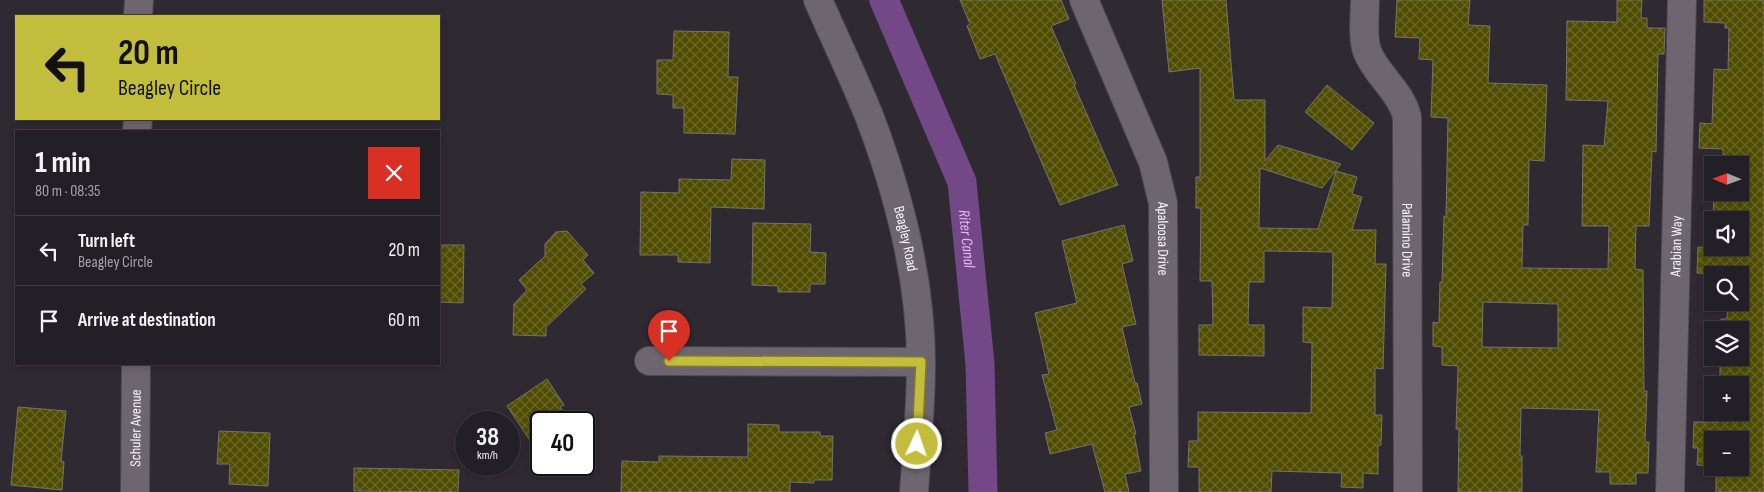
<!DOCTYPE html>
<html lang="en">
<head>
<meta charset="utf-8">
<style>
  body { margin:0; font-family:"Sofia Sans Condensed",sans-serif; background:#2f2c32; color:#f1f3f6; height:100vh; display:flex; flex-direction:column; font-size:19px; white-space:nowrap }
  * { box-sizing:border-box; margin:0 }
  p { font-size:16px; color:#a3a2a7 }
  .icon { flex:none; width:28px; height:28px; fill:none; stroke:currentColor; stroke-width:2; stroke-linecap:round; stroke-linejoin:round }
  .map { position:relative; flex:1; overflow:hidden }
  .details { position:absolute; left:15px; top:130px; width:425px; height:235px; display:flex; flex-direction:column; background:#231f26; border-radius:0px; box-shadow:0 2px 8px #0003,0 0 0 1px #403d43 }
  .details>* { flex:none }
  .guide { position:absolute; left:15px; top:15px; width:425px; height:105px; border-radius:0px; box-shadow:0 2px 8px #0003,0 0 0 1px #403d43; background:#c3bd3e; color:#111; overflow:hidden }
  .needle { width:32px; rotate:271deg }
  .buttons { position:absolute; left:1704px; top:156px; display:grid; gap:10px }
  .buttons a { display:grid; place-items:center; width:45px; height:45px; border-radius:0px; background:#231f26; box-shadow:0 2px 8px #0003,0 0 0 1px #403d43; font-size:25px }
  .speed { position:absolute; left:455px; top:411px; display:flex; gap:10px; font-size:25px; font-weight:700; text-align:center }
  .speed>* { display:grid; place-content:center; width:65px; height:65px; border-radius:50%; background:#231f26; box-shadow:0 2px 8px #0003,0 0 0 1px #403d43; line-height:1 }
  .speed small { font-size:12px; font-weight:400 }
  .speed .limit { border:2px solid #111; border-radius:8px; background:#fff; color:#111 }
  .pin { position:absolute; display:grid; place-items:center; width:42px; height:42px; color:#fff; margin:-51px -21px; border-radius:50% 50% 50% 0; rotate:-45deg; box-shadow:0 0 5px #0007 }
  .pin .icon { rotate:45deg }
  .me { position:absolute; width:55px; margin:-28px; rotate:3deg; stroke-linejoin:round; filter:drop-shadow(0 0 4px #0008) }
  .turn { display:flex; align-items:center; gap:18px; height:105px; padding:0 20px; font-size:22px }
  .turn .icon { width:65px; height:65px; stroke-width:2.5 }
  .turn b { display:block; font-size:35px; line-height:42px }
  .round { display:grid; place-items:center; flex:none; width:52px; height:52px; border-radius:0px; background:#2f2c32 }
  .overview { display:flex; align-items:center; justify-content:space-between; height:85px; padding:0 20px }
  h1 { font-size:30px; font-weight:700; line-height:38px }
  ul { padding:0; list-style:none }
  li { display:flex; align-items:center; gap:15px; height:70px; padding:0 20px; border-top:1px solid #403d43 }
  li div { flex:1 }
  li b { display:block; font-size:19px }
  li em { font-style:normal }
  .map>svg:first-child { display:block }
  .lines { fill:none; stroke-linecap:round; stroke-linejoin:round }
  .canal { stroke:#724886; stroke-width:29 }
  .building { fill:url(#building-cross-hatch); stroke:#747468; fill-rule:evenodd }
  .minor-casing { stroke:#4d4850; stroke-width:30 }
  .tertiary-casing { stroke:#4d4850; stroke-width:30 }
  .minor { stroke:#6d6670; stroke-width:28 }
  .tertiary { stroke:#6d6670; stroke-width:28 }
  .route-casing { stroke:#7f7b28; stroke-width:12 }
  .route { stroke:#c3bd3e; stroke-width:9 }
  .labels { text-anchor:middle; stroke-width:4.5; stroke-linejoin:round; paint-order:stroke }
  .street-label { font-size:15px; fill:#f6f2f9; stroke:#251f28 }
  .water-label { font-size:16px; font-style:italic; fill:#e6b6ff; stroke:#251f28 }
</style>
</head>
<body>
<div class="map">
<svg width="1764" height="492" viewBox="0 0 1764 492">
  <defs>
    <pattern id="building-cross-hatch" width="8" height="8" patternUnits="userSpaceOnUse" patternTransform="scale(1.25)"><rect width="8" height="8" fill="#504d02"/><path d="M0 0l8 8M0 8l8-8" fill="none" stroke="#6a6728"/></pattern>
  </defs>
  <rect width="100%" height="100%" fill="#2f2932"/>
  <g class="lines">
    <path class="canal" id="s1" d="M 884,0 L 962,182 L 980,364 L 983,492"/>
  </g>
  <path class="building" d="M 960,0 L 1061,0 L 1069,19 L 1051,26 L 1076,84 L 1074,85 L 1118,185 L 1060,205 L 995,54 L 980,59 L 967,26 L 970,24 Z
    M 1162,0 L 1226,0 L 1234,100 L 1265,100 L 1265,161 L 1278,145 L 1341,164 L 1322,188 L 1260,168 L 1259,228 L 1318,229 L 1336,171 L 1357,177 L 1352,194 L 1362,197 L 1352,230 L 1376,230 L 1375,264 L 1386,264 L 1383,369 L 1375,368 L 1375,415 L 1382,415 L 1381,445 L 1378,445 L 1378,474 L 1363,473 L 1363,488 L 1341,487 L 1342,473 L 1272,471 L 1271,492 L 1199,492 L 1199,467 L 1188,467 L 1189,441 L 1198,441 L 1198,412 L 1311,413 L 1312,343 L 1303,342 L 1303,307 L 1332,308 L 1333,252 L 1264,251 L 1264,282 L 1249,282 L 1248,325 L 1264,325 L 1264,356 L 1199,355 L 1199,325 L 1213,325 L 1212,281 L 1200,281 L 1201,208 L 1196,208 L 1196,177 L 1200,177 L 1200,68 L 1169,72 Z
    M 1397,0 L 1470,0 L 1468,25 L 1490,26 L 1488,83 L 1547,85 L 1544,161 L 1529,160 L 1528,225 L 1523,225 L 1522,268 L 1608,269 L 1609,226 L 1582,226 L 1583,145 L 1604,146 L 1608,101 L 1566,100 L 1567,21 L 1617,22 L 1617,0 L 1642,0 L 1641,18 L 1647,18 L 1647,28 L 1665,28 L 1664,54 L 1658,54 L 1656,152 L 1652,151 L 1649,226 L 1636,226 L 1635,269 L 1643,270 L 1644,391 L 1647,391 L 1645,442 L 1649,442 L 1648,473 L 1636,473 L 1636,484 L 1610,484 L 1610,472 L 1596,472 L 1599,410 L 1521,408 L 1520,456 L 1522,456 L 1522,492 L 1458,492 L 1459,429 L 1456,429 L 1458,366 L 1442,365 L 1442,347 L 1433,346 L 1433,322 L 1439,323 L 1440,282 L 1442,282 L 1444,216 L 1446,217 L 1448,118 L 1431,117 L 1433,60 L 1419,59 L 1420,38 L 1395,37 ZM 1483,302 L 1558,304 L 1558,348 L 1482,347 Z
    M 1704,0 L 1764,0 L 1764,492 L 1716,492 L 1716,468 L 1740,468 L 1740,440 L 1712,440 L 1712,466 L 1697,465 L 1698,448 L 1693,448 L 1694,422 L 1719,422 L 1719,412 L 1740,412 L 1740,385 L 1720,385 L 1720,358 L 1740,358 L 1740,330 L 1721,330 L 1721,319 L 1727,319 L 1728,302 L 1740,302 L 1740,275 L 1697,273 L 1698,247 L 1712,248 L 1712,234 L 1712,248 L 1740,248 L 1740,220 L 1713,220 L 1714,193 L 1740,192 L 1740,165 L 1723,165 L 1723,149 L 1699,148 L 1700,123 L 1712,124 L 1714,69 L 1728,70 L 1729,28 L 1725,28 L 1725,23 L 1704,22 Z
    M 674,31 L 729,32 L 728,77 L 738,77 L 735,134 L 684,133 L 684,108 L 673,108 L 673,95 L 657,94 L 657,60 L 673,60 Z
    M 1327,85 L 1374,123 L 1352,150 L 1305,112 Z
    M 732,159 L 765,160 L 764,209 L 711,207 L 710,263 L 678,262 L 678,255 L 640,255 L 641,192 L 679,193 L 679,179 L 731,180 Z
    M 753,223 L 811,224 L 810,252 L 826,253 L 825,284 L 810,284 L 810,292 L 778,292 L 778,286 L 752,285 Z
    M 1124,225 L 1133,261 L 1122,264 L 1136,324 L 1122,327 L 1135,383 L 1137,383 L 1142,404 L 1129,407 L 1136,434 L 1134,434 L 1141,471 L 1125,474 L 1129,492 L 1105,492 L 1092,444 L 1050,454 L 1045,433 L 1057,430 L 1042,375 L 1049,374 L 1035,313 L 1077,303 L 1062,241 Z
    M 567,231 L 588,255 L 583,260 L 594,273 L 581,284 L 586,289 L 546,327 L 546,336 L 513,335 L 514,304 L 527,290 L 519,280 L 545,256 L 545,244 L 556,232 Z
    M 439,245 L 464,245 L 463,303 L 439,302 Z
    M 547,379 L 564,405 L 560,407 L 571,422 L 541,422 L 541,457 L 507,406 Z
    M 18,407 L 66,411 L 61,461 L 64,462 L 62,490 L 11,485 Z
    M 748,424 L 779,425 L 779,432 L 820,432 L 820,436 L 833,436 L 832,480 L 814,480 L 814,483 L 790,482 L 790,492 L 621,492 L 622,461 L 659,462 L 659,456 L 748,457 Z
    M 219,431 L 270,433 L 268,486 L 229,484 L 230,464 L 217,464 Z
    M 354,468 L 459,470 L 458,492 L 354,491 Z"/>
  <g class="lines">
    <defs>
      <g id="minor">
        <path id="s2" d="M 1084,0 L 1153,162 L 1163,203 L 1164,492"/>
        <path id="s3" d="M 1365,0 C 1365,15 1362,36 1367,51 C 1376,75 1401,91 1407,117 L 1408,492"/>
        <path d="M 138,16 L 139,0"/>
        <path d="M 137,131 L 138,119"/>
        <path d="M 649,361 L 921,362"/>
        <path id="s4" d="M 135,492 L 136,364"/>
        <path id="s5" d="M 1670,492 L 1682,0"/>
      </g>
      <g id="tertiary">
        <path id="s6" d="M 818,0 C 835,39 854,78 870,118 C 899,195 921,280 921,363 C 921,406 917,449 914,492"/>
      </g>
    </defs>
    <use href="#minor" class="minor-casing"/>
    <use href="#tertiary" class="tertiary-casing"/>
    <use href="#minor" class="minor"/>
    <use href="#tertiary" class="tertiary"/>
  </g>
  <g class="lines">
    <defs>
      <path id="route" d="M 669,361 L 921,362 L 917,444"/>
    </defs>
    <use href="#route" class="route-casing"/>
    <use href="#route" class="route"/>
  </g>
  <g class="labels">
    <g class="street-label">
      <text dy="5" stroke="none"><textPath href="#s2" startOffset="254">Apaloosa Drive</textPath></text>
      <text dy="5" stroke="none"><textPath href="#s6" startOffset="255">Beagley Road</textPath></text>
      <text dy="5" stroke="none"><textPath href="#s3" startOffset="252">Palamino Drive</textPath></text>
      <text dy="5" stroke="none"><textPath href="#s5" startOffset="246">Arabian Way</textPath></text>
      <text dy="5" stroke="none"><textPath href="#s4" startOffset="64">Schuler Avenue</textPath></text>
    </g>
    <g class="water-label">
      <text dy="6" stroke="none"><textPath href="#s1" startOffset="255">Riter Canal</textPath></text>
    </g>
  </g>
</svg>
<div class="buttons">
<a><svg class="needle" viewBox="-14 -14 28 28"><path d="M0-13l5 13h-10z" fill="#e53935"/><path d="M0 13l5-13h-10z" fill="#a3a2a7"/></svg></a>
<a><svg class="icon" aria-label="sound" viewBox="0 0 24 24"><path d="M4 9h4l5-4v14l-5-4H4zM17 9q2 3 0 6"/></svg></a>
<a><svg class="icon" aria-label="search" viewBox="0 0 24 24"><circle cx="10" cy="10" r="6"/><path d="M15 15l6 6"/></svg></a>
<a><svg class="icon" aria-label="layers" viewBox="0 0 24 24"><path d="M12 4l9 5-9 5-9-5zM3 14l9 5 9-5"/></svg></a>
<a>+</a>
<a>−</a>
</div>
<div class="speed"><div>38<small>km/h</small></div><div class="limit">40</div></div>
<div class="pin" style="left:669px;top:361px;background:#d93025"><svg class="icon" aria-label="arrive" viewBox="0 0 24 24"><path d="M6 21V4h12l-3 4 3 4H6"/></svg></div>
<svg class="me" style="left:917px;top:444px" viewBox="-20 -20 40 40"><circle r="17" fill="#c3bd3e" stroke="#fff" stroke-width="3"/><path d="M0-11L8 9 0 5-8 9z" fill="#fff"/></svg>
<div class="guide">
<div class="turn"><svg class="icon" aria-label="left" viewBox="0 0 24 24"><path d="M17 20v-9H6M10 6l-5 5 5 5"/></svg><div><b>20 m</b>Beagley Circle</div></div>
</div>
<section class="details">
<div class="overview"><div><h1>1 min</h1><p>80 m · 08:35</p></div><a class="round" style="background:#d93025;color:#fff"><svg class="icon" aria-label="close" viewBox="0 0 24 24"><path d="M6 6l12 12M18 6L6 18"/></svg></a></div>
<ul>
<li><svg class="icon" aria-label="left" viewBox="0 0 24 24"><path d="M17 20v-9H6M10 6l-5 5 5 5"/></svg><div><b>Turn left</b><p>Beagley Circle</p></div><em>20 m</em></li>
<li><svg class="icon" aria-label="arrive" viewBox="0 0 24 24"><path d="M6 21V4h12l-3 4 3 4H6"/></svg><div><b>Arrive at destination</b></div><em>60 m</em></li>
</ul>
</section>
</div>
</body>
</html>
